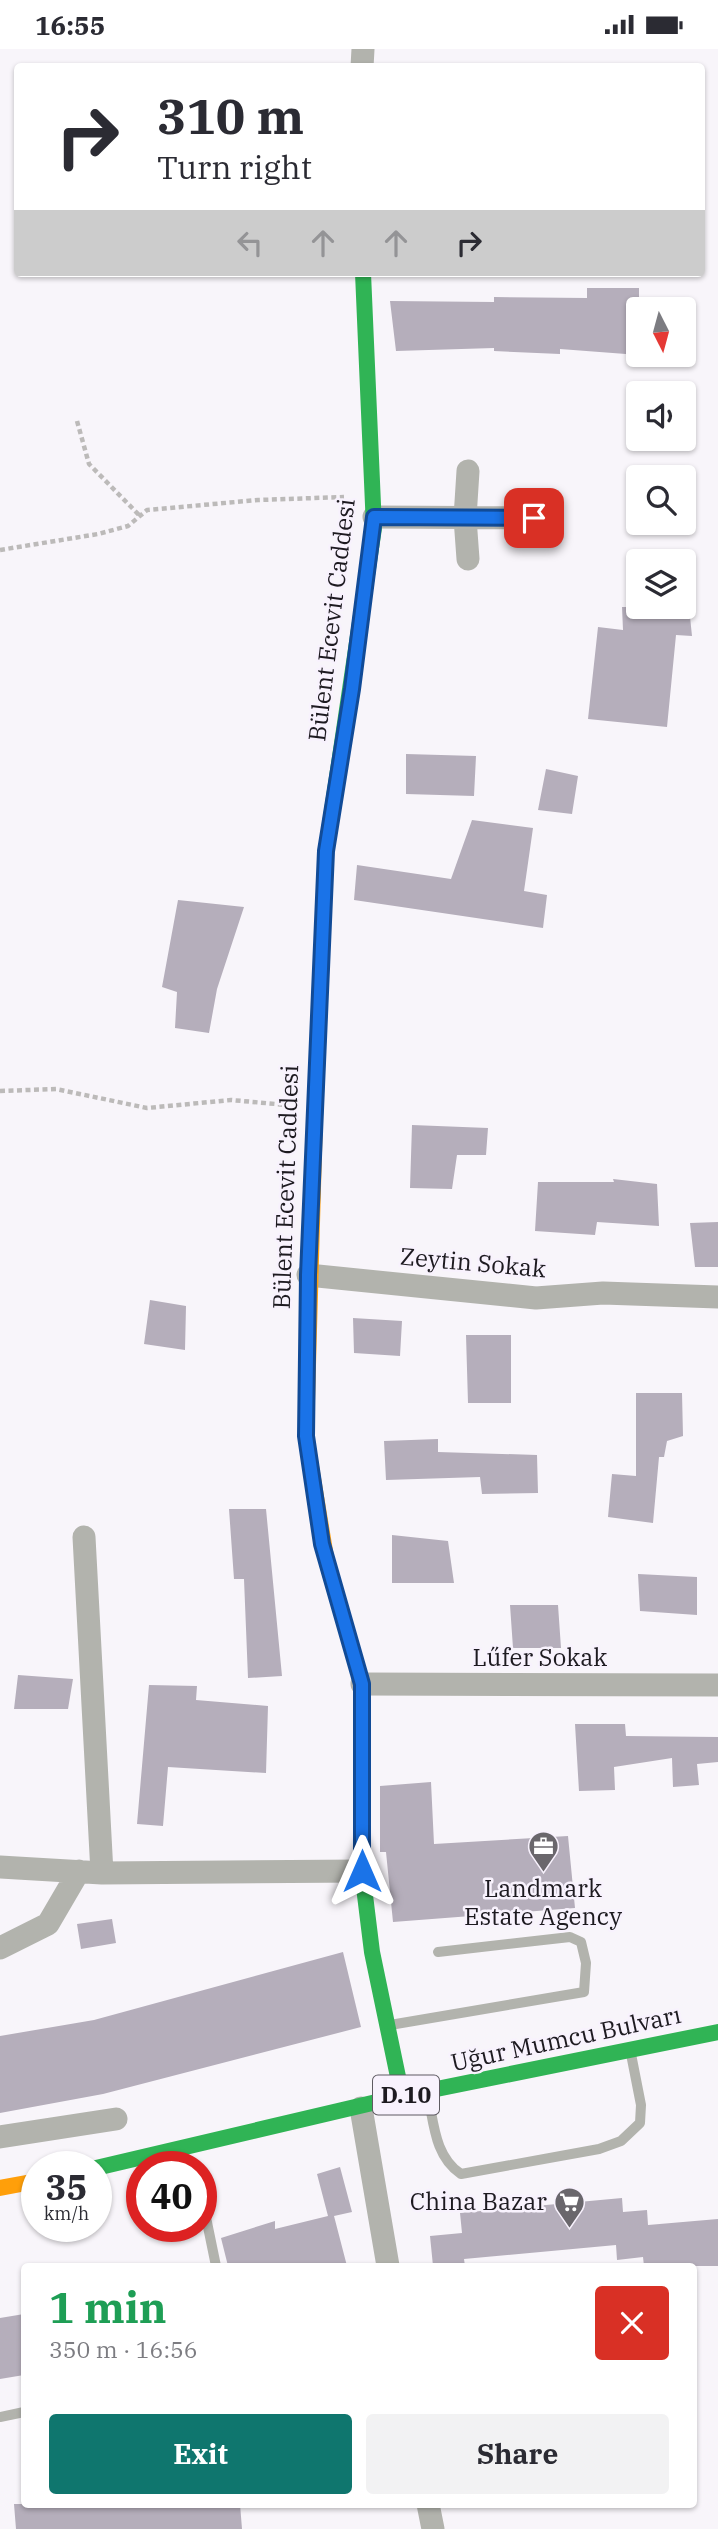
<!DOCTYPE html>
<html lang="en">
<head>
<meta charset="utf-8">
<style>
  body { margin:0; font-family:"IBM Plex Serif",serif; background:#f2f2f3; color:#2b2b33; height:100vh; display:flex; flex-direction:column; font-size:26px; white-space:nowrap }
  * { box-sizing:border-box; margin:0 }
  p { font-size:23px; color:#7c7c81 }
  .icon { flex:none; width:38px; height:38px; fill:none; stroke:currentColor; stroke-width:2; stroke-linecap:round; stroke-linejoin:round }
  .map { position:relative; flex:1; overflow:hidden }
  .drawer { position:absolute; left:21px; top:2214px; width:676px; height:245px; display:flex; flex-direction:column; background:#fff; border-radius:7px; box-shadow:0 2px 5px #0004 }
  .drawer>* { flex:none }
  .top-card { position:absolute; left:14px; top:14px; width:691px; height:214px; border-radius:7px; box-shadow:0 2px 5px #0004; background:#fff; color:#2b2b33; overflow:hidden }
  .needle { width:46px; rotate:174deg }
  .tools { position:absolute; left:626px; top:248px; display:grid; gap:14px }
  .tools a { display:grid; place-items:center; width:70px; height:70px; border-radius:7px; background:#fff; box-shadow:0 2px 5px #0004; font-size:35px }
  .speed { position:absolute; left:21px; top:2102px; display:flex; gap:14px; font-size:35px; font-weight:700; text-align:center }
  .speed>* { display:grid; place-content:center; width:91px; height:91px; border-radius:50%; background:#fff; box-shadow:0 2px 5px #0004; line-height:1 }
  .speed small { font-size:18px; font-weight:400 }
  .speed .limit { border:10px solid #d22; background:#fff; color:#111 }
  .pin { position:absolute; display:grid; place-items:center; width:60px; height:60px; color:#fff; margin:-30px; border-radius:14px; box-shadow:0 4px 10px #0006 }
  .me { position:absolute; width:77px; margin:-38px; rotate:0deg; stroke-linejoin:round; filter:drop-shadow(0 0 5px #0008) }
  .turn { display:flex; align-items:center; gap:24px; height:147px; padding:0 28px; font-size:32px }
  .turn .icon { width:91px; height:91px; stroke-width:2.5 }
  .turn b { display:block; font-size:49px; line-height:60px }
  .lanes { display:flex; align-items:center; height:66px; padding:0 28px; background:#0003; justify-content:center; gap:35px; direction:ltr }
  .lanes .off { opacity:.35 }
  .round { display:grid; place-items:center; flex:none; width:74px; height:74px; border-radius:7px; background:#f2f2f3 }
  .summary { display:flex; align-items:center; justify-content:space-between; height:119px; padding:0 28px }
  h1 { font-size:42px; font-weight:800; line-height:52px; color:#1e9e55 }
  .button { display:flex; gap:14px; margin-top:auto; padding:14px 28px }
  .button a { flex:1; height:80px; border-radius:7px; background:#0f766e; color:#fff; font-size:28px; font-weight:800; line-height:80px; text-align:center }
  .button a+a { background:#f2f2f3; color:#2b2b33 }
  .status { display:flex; justify-content:space-between; align-items:center; height:49px; padding:0 35px; background:#fff; direction:ltr }
  .status svg { height:19px; fill:currentColor }
  .map>svg:first-child { display:block }
  .building { fill:#b5aebb }
  .lines { fill:none; stroke-linecap:round; stroke-linejoin:round }
  .path { stroke:#bcbab9; stroke-width:4.5; stroke-dasharray:5 3.5; stroke-linecap:butt }
  .lane { stroke:#b2b3ad; stroke-width:10 }
  .street { stroke:#b2b3ad; stroke-width:23 }
  .fast { stroke:#30b455; stroke-width:16 }
  .slow { stroke:#ff9f0a; stroke-width:16 }
  .route-casing { stroke:#114b97; stroke-width:18 }
  .route { stroke:#1a73e8; stroke-width:12 }
  .labels { text-anchor:middle; stroke-width:5; stroke-linejoin:round; paint-order:stroke }
  .shield { fill:#f8f2fd; stroke:#5f5b62; stroke-width:2 }
  .shield-label { font-size:23px; font-weight:bold; fill:#1d1a20 }
  .street-label { font-size:24px; fill:#1d1a20; stroke:#f8f2fd }
  .poi-label { font-size:24px; fill:#1d1a20; stroke:#f8f2fd }
</style>
</head>
<body>
<div class="status"><b>16:55</b><svg viewBox="0 0 49 12"><path d="M0 12V9h3v3zM5 12V6h3v6zM10 12V3h3v9zM15 12V0h3v12zM26 1h20v11H26zM47 4h2v5h-2z"/></svg></div>
<div class="map">
<svg width="718" height="2480" viewBox="0 0 718 2480">
  <rect width="100%" height="100%" fill="#f8f5fa"/>
  <path class="building" d="M 587,239 L 639,239 L 639,306 L 560,300 L 560,305 L 494,302 L 494,299 L 396,302 L 390,252 L 494,253 L 494,248 L 587,249 Z
    M 622,558 L 689,558 L 692,587 L 676,586 L 667,678 L 588,670 L 598,578 L 623,581 Z
    M 406,705 L 476,707 L 474,747 L 406,745 Z
    M 546,720 L 578,727 L 572,765 L 538,761 Z
    M 472,771 L 533,779 L 524,842 L 547,846 L 543,879 L 354,851 L 357,816 L 451,830 Z
    M 178,851 L 244,858 L 217,940 L 209,984 L 175,979 L 177,943 L 162,938 Z
    M 412,1076 L 488,1079 L 486,1106 L 457,1106 L 452,1140 L 410,1139 Z
    M 613,1130 L 657,1135 L 659,1177 L 597,1173 L 595,1186 L 535,1182 L 538,1133 L 614,1133 Z
    M 718,1173 L 718,1218 L 695,1218 L 690,1174 Z
    M 150,1251 L 186,1257 L 185,1301 L 144,1295 Z
    M 353,1269 L 402,1272 L 400,1307 L 354,1304 Z
    M 466,1286 L 511,1286 L 511,1354 L 468,1354 Z
    M 636,1344 L 682,1344 L 683,1387 L 667,1392 L 664,1408 L 659,1408 L 653,1474 L 608,1468 L 612,1425 L 636,1427 Z
    M 438,1390 L 438,1403 L 537,1406 L 538,1444 L 482,1445 L 480,1428 L 386,1431 L 384,1392 Z
    M 229,1460 L 266,1460 L 282,1627 L 248,1629 L 244,1530 L 234,1530 Z
    M 392,1486 L 448,1492 L 454,1534 L 392,1534 Z
    M 638,1525 L 697,1528 L 697,1566 L 640,1562 Z
    M 510,1556 L 558,1556 L 561,1599 L 513,1599 Z
    M 18,1626 L 73,1630 L 68,1660 L 14,1660 Z
    M 149,1636 L 197,1637 L 196,1651 L 268,1657 L 266,1724 L 168,1718 L 163,1777 L 137,1775 Z
    M 575,1675 L 625,1675 L 626,1687 L 718,1688 L 718,1713 L 697,1715 L 699,1736 L 673,1738 L 672,1709 L 614,1718 L 615,1741 L 579,1742 Z
    M 431,1733 L 434,1795 L 568,1787 L 575,1859 L 393,1873 L 386,1803 L 380,1803 L 380,1737 Z
    M 112,1870 L 116,1894 L 81,1900 L 77,1875 Z
    M 343,1903 L 361,1978 L 103,2045 L 0,2064 L 0,1987 L 94,1971 Z
    M 340,2118 L 352,2163 L 334,2167 L 347,2217 L 228,2217 L 221,2189 L 275,2172 L 275,2180 L 328,2167 L 317,2125 Z
    M 622,2149 L 623,2163 L 647,2161 L 648,2176 L 718,2170 L 718,2217 L 644,2217 L 643,2208 L 617,2211 L 616,2196 L 464,2210 L 465,2217 L 433,2217 L 430,2187 L 462,2184 L 460,2164 Z
    M 24,2265 L 24,2326 L 0,2330 L 0,2269 Z
    M 14,2455 L 240,2455 L 242,2480 L 16,2480 Z"/>
  <g class="lines">
    <path class="path" d="M 77,372 L 89,415 L 140,467
      M 0,501 L 98,485 L 128,477 L 147,461 L 258,451 L 344,448
      M 0,1042 L 56,1040 L 147,1059 L 231,1051 L 287,1056"/>
    <path class="lane" d="M 390,1976 L 584,1943 L 586,1914 L 581,1893 L 570,1888 L 438,1903
      M 428,2047 C 434,2075 435,2108 461,2125 L 599,2100 L 621,2092 L 640,2074 L 641,2056 L 631,2005
      M 201,2144 L 216,2217
      M 0,2368 L 24,2363"/>
    <path class="street" d="M 362,18 L 363,0
      M 468,422 L 465,469 L 468,510
      M 374,468 L 534,469
      M 308,1226 L 536,1249 L 603,1244 L 718,1248
      M 84,1488 L 102,1824
      M 362,1635 L 718,1636
      M 0,1818 L 102,1824 L 362,1822
      M 0,1899 L 48,1875 L 79,1822
      M 361,2059 L 388,2217
      M 0,2088 L 116,2070
      M 428,2455 L 433,2480"/>
    <path class="fast" d="M 315,1068 L 326,802 L 374,479 L 363,224
      M 327,1514 L 362,1635 L 362,1822 L 372,1903 L 402,2047
      M 96,2119 L 402,2047 L 718,1983"/>
    <path class="slow" d="M 315,1068 L 306,1387 L 327,1514
      M 0,2139 L 37,2132"/>
  </g>
  <g class="lines">
    <defs>
      <path id="route" d="M 362,1822 L 362,1635 L 322,1495 L 306,1387 L 308,1226 L 326,802 L 352,640 L 374,468 L 534,469"/>
    </defs>
    <use href="#route" class="route-casing"/>
    <use href="#route" class="route"/>
  </g>
  <defs>
    <symbol id="office-pin" viewBox="-11 -11 22 30"><path d="M0 17L-7.5 6A9.5 9.5 0 1 1 7.5 6Z" fill="#6a676c" stroke="#f8f2fd"/><path d="M-6-3h4V-5.5h4V-3h4V5H-6ZM-1-4.5V-3h2v-1.5ZM-6 0V1H6V0Z" fill="#fff"/></symbol>
    <symbol id="supermarket-pin" viewBox="-11 -11 22 30"><path d="M0 17L-7.5 6A9.5 9.5 0 1 1 7.5 6Z" fill="#6a676c" stroke="#f8f2fd"/><path d="M-6-5.5h2.5l.6 2H6L4.5 2H-2.5L-4.4-4H-6ZM-1.5 3.2a1.3 1.3 0 1 0 .1 0ZM3 3.2a1.3 1.3 0 1 0 .1 0Z" fill="#fff"/></symbol>
  </defs>
  <g fill-rule="evenodd">
    <use href="#office-pin" x="526" y="1780" width="35" height="47"/>
    <use href="#supermarket-pin" x="552" y="2136" width="35" height="47"/>
  </g>
  <g class="labels">
    <rect class="shield" x="373" y="2026.5" width="66" height="39" rx="5"/>
    <g class="shield-label">
      <text x="406" y="2054">D.10</text>
    </g>
    <g class="street-label">
      <text transform="translate(332 571) rotate(-83)" y="8">Bülent Ecevit Caddesi</text>
      <text transform="translate(286 1138) rotate(-88)" y="8">Bülent Ecevit Caddesi</text>
      <text transform="translate(473 1214) rotate(5)" y="8">Zeytin Sokak</text>
      <text x="540" y="1617">Lűfer Sokak</text>
      <text transform="translate(566 1990) rotate(-12)" y="8">Uğur Mumcu Bulvarı</text>
    </g>
    <g class="poi-label">
      <text x="543" y="1848">Landmark<tspan x="543" dy="28">Estate Agency</tspan></text>
      <text x="547" y="2161" text-anchor="end">China Bazar</text>
    </g>
  </g>
</svg>
<div class="tools">
<a><svg class="needle" viewBox="-14 -14 28 28"><path d="M0-13l5 13h-10z" fill="#e53935"/><path d="M0 13l5-13h-10z" fill="#7c7c81"/></svg></a>
<a><svg class="icon" aria-label="sound" viewBox="0 0 24 24"><path d="M4 9h4l5-4v14l-5-4H4zM17 9q2 3 0 6"/></svg></a>
<a><svg class="icon" aria-label="search" viewBox="0 0 24 24"><circle cx="10" cy="10" r="6"/><path d="M15 15l6 6"/></svg></a>
<a><svg class="icon" aria-label="layers" viewBox="0 0 24 24"><path d="M12 4l9 5-9 5-9-5zM3 14l9 5 9-5"/></svg></a>
</div>
<div class="speed"><div>35<small>km/h</small></div><div class="limit">40</div></div>
<div class="pin" style="left:534px;top:469px;background:#d93025"><svg class="icon" aria-label="arrive" viewBox="0 0 24 24"><path d="M6 21V4h12l-3 4 3 4H6"/></svg></div>
<svg class="me" style="left:362px;top:1822px" viewBox="-20 -20 40 40"><path d="M0-17L14 15 0 8-14 15z" fill="#1a73e8" stroke="#fff" stroke-width="4"/></svg>
<div class="top-card">
<div class="turn"><svg class="icon" aria-label="right" viewBox="0 0 24 24"><path d="M7 20v-9h11M14 6l5 5-5 5"/></svg><div><b>310 m</b>Turn right</div></div>
<div class="lanes"><svg class="icon off" aria-label="left" viewBox="0 0 24 24"><path d="M17 20v-9H6M10 6l-5 5 5 5"/></svg><svg class="icon off" aria-label="ahead" viewBox="0 0 24 24"><path d="M12 20V5M6 11l6-6 6 6"/></svg><svg class="icon off" aria-label="ahead" viewBox="0 0 24 24"><path d="M12 20V5M6 11l6-6 6 6"/></svg><svg class="icon" aria-label="right" viewBox="0 0 24 24"><path d="M7 20v-9h11M14 6l5 5-5 5"/></svg></div>
</div>
<section class="drawer">
<div class="summary"><div><h1>1 min</h1><p>350 m · 16:56</p></div><a class="round" style="background:#d93025;color:#fff"><svg class="icon" aria-label="close" viewBox="0 0 24 24"><path d="M6 6l12 12M18 6L6 18"/></svg></a></div>
<div class="button"><a>Exit</a><a>Share</a></div>
</section>
</div>
</body>
</html>
